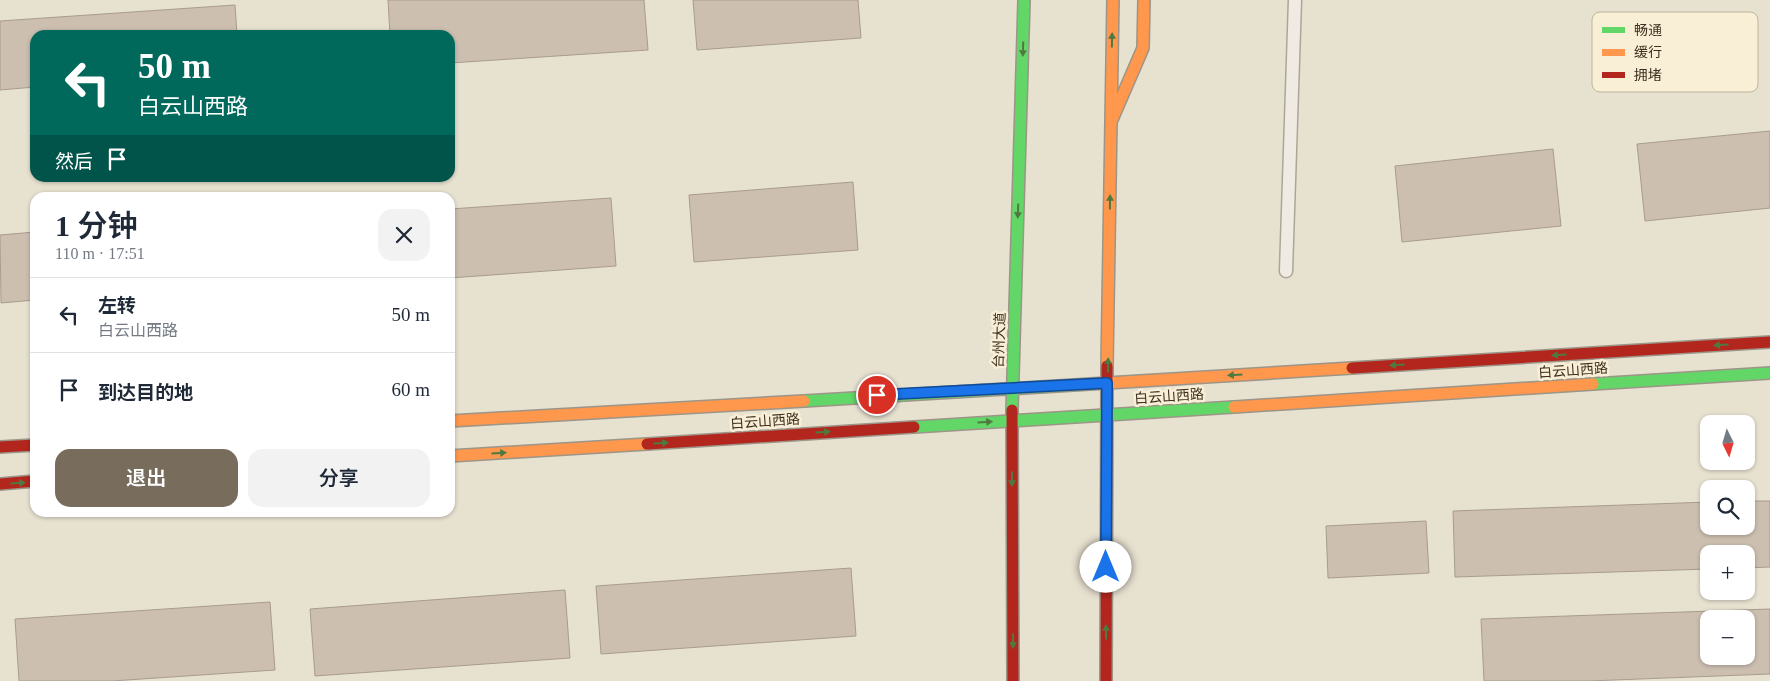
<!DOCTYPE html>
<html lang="zh">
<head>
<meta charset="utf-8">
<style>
  body { margin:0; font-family:"Times New Roman","Noto Sans SC",serif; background:#f2f2f3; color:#1f2937; height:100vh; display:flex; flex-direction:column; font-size:19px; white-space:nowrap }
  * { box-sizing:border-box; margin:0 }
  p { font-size:16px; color:#747a83 }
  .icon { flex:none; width:28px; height:28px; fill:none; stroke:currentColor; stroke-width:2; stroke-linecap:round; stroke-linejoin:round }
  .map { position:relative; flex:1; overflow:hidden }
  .side { position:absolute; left:30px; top:192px; width:425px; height:325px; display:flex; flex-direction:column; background:#fff; border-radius:15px; box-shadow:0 1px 4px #0004 }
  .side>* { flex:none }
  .top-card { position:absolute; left:30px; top:30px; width:425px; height:152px; border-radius:15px; box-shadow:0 1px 4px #0004; background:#00695c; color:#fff; overflow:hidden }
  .needle { width:32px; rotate:175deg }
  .controls { position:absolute; left:1700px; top:415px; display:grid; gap:10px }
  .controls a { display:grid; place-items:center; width:55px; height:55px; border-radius:10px; background:#fff; box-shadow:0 1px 4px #0004; font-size:25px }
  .pin { position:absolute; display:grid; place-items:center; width:42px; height:42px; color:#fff; margin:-21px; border:2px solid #fff; border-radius:50%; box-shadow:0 1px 5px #0007 }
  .me { position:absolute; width:55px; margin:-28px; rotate:0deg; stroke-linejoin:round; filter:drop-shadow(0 0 4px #0008) }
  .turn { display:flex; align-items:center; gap:18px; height:105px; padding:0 25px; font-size:22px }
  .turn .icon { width:65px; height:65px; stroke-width:2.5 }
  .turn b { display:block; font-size:35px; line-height:42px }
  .then { display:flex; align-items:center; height:48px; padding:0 25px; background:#0003; gap:10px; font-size:19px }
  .round { display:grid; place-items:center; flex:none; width:52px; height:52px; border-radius:15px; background:#f2f2f3 }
  .summary { display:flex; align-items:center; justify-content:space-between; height:85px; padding:0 25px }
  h1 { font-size:30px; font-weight:600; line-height:38px }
  .action { display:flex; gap:10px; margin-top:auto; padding:10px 25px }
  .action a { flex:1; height:58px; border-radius:15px; background:#786d5d; color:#fff; font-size:20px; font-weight:600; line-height:58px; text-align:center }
  .action a+a { background:#f2f2f3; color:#1f2937 }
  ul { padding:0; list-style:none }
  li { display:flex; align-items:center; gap:15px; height:75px; padding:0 25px; border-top:1px solid #e0e1e3 }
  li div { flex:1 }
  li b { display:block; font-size:19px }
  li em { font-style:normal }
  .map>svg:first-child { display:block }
  .building { fill:#ccbfb0; stroke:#a89c8e; fill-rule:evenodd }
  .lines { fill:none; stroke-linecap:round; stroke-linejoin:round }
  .lane-casing { stroke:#ada698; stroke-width:15 }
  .fast-casing { stroke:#9c9588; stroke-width:14 }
  .slow-casing { stroke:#9c9588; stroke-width:14 }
  .jam-casing { stroke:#9c9588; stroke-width:14 }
  .lane { stroke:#efebe2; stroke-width:12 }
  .fast { stroke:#63d668; stroke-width:11 }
  .slow { stroke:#ff974d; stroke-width:11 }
  .jam { stroke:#b3261e; stroke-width:11 }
  .oneway { fill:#4e7a40 }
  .route-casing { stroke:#114b97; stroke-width:12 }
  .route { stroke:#1a73e8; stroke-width:9 }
  .labels { text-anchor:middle; stroke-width:5; stroke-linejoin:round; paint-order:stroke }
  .street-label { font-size:14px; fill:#3d2e1f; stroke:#f8efd6 }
  .key { fill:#f8efd6; stroke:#c0b59f; stroke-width:1 }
  .key-label { font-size:14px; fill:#3d2e1f }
</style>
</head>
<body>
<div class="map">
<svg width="1770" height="681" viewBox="0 0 1770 681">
  <rect width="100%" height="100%" fill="#e7e1d0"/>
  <path class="building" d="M 388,0 L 644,0 L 648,50 L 450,63 L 450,35 L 390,35 Z
    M 693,0 L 858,0 L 861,38 L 697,50 Z
    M 235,5 L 237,35 L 35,35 L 35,87 L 0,90 L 0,21 Z
    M 1770,131 L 1770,208 L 1645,221 L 1637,144 Z
    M 1553,149 L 1561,226 L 1402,242 L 1395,166 Z
    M 853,182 L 858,250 L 694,262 L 689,195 Z
    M 611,198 L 616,266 L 450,278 L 450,209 Z
    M 35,232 L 35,300 L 1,303 L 0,235 Z
    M 1746,501 L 1770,501 L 1770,567 L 1746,568 L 1746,554 L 1709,554 L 1709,569 L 1455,577 L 1453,511 L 1709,502 L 1709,526 L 1746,526 Z
    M 1426,521 L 1429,573 L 1328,578 L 1326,526 Z
    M 851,568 L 856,636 L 601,654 L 596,586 Z
    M 565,590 L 570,658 L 315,676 L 310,609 Z
    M 270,602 L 275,670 L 112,681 L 19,681 L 15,619 Z
    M 1770,609 L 1770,674 L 1588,681 L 1484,681 L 1481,619 ZM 1709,619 L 1746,619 L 1746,656 L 1709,656 Z"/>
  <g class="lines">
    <defs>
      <path id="lane" d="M 1286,271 L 1295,0"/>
      <path id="fast" d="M 1593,384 L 1770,373
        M 804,401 L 1107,383
        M 1012,410 L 1024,0
        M 914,427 L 1234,407"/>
      <path id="slow" d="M 1111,122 L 1143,48 L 1144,0
        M 1107,366 L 1113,0
        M 1107,383 L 1352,368
        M 1234,407 L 1593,384
        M 450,421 L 804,401
        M 450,456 L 647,444"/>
      <path id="jam" d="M 1352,368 L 1770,342
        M 1012,410 L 1013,681
        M 647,444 L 914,427
        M 0,447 L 35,445
        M 0,484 L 35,481
        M 1106,681 L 1107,366"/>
    </defs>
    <use href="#lane" class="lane-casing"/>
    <use href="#fast" class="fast-casing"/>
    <use href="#slow" class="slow-casing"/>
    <use href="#jam" class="jam-casing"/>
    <use href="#lane" class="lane"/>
    <use href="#fast" class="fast"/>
    <use href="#slow" class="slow"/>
    <use href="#jam" class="jam"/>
  </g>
  <defs><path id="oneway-solid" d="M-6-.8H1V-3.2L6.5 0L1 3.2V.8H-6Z" transform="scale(1.25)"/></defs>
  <g class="oneway">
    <use href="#oneway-solid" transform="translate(1112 40) rotate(-89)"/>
    <use href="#oneway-solid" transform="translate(1023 49) rotate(92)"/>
    <use href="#oneway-solid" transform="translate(1110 202) rotate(-89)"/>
    <use href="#oneway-solid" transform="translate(1018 211) rotate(92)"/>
    <use href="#oneway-solid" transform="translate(1721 345) rotate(176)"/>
    <use href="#oneway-solid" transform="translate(1559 355) rotate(176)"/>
    <use href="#oneway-solid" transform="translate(1108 365) rotate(-89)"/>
    <use href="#oneway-solid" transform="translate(1397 365) rotate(176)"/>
    <use href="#oneway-solid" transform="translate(1235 375) rotate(176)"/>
    <use href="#oneway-solid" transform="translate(985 422) rotate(-4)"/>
    <use href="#oneway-solid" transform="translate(823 432) rotate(-4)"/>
    <use href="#oneway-solid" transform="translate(661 443) rotate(-4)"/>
    <use href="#oneway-solid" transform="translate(499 453) rotate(-4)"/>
    <use href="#oneway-solid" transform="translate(1012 479) rotate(90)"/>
    <use href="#oneway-solid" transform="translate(18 483) rotate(-4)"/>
    <use href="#oneway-solid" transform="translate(1106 632) rotate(-90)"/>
    <use href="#oneway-solid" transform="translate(1013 641) rotate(90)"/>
  </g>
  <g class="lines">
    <defs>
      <path id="route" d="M 877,395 L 1107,383 L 1106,567"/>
    </defs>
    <use href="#route" class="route-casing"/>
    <use href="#route" class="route"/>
  </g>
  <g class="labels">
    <g class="street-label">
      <text transform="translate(999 340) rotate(-88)" y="5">台州大道</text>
      <text transform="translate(1573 370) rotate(-4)" y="5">白云山西路</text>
      <text transform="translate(1169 396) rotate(-4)" y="5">白云山西路</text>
      <text transform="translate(765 421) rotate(-4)" y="5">白云山西路</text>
    </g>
  </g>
  <rect x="1592" y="12" width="166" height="80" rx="8" class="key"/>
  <rect x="1602" y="27" width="23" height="6" fill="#63d668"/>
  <rect x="1602" y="49" width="23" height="7" fill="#ff974d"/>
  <rect x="1602" y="72" width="23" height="6" fill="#b3261e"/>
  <g class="key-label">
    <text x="1634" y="35">畅通</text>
    <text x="1634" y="57">缓行</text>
    <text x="1634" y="80">拥堵</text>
  </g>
</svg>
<div class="controls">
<a><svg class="needle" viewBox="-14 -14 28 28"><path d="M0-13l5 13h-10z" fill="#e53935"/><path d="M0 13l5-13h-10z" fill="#747a83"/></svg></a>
<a><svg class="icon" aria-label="search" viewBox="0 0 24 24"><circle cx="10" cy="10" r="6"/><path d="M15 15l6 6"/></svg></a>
<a>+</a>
<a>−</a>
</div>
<div class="pin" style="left:877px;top:395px;background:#d93025"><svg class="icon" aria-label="arrive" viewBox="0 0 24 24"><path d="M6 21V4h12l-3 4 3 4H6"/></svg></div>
<svg class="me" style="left:1106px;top:567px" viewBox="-20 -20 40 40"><circle r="19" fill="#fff"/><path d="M0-13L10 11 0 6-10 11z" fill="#1a73e8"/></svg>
<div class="top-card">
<div class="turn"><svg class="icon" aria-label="left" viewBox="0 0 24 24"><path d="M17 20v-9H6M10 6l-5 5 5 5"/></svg><div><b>50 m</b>白云山西路</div></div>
<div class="then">然后<svg class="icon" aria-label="arrive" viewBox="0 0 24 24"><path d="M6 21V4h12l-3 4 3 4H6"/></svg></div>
</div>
<section class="side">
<div class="summary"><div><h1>1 分钟</h1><p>110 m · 17:51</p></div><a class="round"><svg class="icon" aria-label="close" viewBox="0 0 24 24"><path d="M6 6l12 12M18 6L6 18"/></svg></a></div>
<ul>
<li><svg class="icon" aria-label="left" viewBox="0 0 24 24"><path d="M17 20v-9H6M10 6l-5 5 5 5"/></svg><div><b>左转</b><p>白云山西路</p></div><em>50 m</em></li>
<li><svg class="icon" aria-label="arrive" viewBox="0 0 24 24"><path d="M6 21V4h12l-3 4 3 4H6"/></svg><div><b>到达目的地</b></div><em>60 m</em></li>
</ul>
<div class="action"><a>退出</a><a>分享</a></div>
</section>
</div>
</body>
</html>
